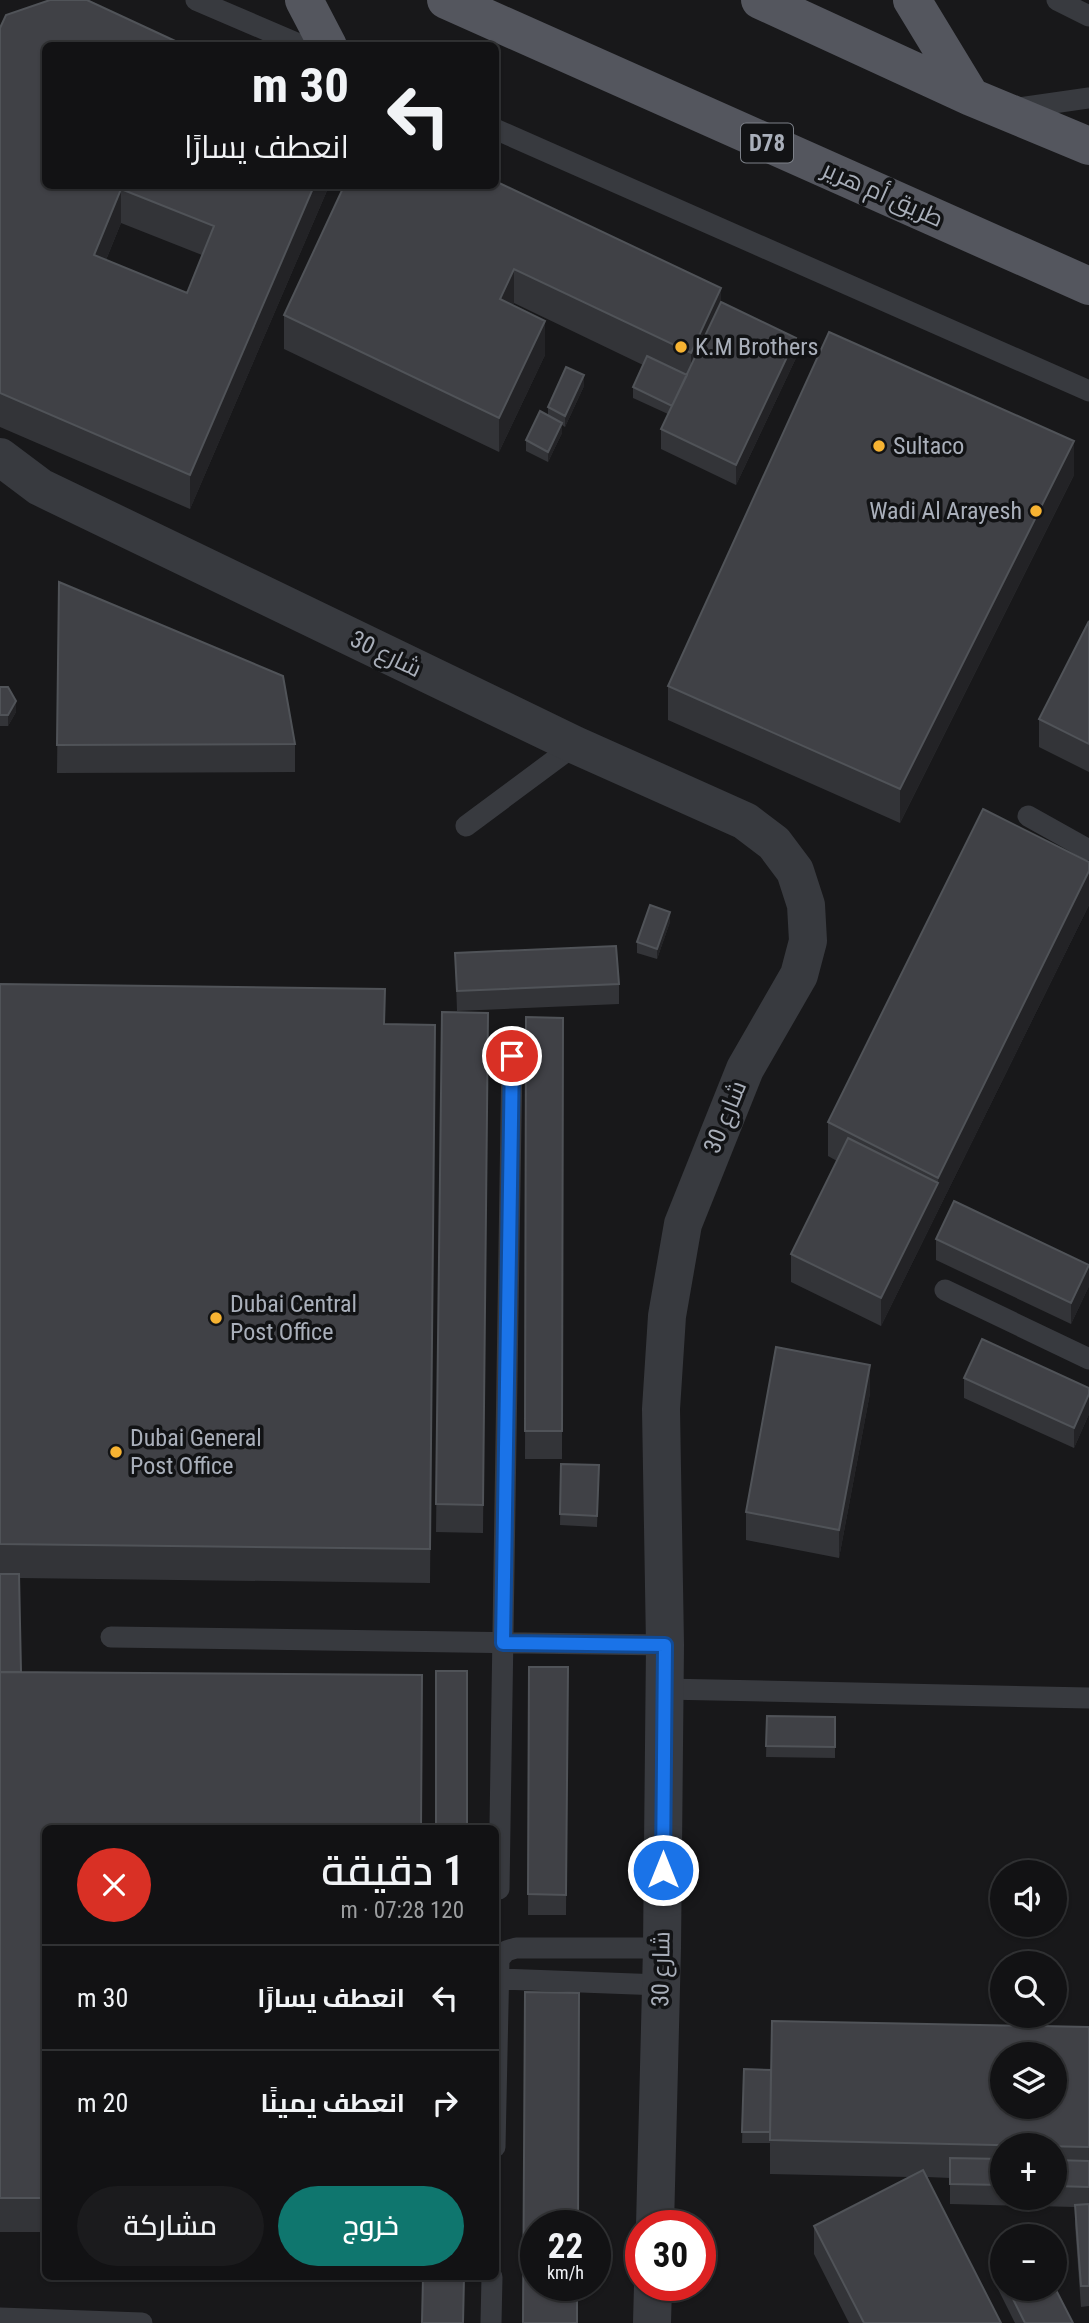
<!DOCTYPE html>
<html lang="ar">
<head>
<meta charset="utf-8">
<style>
  body { margin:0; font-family:"Roboto Condensed",Cairo,sans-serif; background:#1b1b1d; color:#f1f3f6; direction:rtl; height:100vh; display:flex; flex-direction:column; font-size:26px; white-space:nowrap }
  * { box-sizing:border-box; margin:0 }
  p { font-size:23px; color:#9c9ea0 }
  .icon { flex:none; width:38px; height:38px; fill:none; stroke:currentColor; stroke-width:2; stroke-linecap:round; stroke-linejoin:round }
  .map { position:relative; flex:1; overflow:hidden; direction:ltr }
  .details { position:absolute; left:42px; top:1825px; width:457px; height:455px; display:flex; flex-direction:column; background:#121214; border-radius:10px; box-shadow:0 2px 5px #0004,0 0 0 2px #313234; direction:rtl }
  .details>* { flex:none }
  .guide { position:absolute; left:42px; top:42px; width:457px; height:147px; border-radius:10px; box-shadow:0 2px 5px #0004,0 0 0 2px #313234; direction:rtl; background:#121214; color:#f1f3f6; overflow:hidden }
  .fabs { position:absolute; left:990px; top:1860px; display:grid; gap:14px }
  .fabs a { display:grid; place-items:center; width:77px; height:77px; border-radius:50%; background:#121214; box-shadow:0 2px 5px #0004,0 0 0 2px #313234; font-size:35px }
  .speed { position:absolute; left:520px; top:2210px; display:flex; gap:14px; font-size:35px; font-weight:700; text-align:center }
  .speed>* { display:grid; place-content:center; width:91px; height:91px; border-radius:50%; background:#121214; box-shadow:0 2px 5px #0004,0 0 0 2px #313234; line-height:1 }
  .speed small { font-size:18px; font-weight:400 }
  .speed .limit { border:10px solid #d22; background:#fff; color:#111 }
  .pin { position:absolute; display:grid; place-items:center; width:60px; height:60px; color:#fff; margin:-30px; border:4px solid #fff; border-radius:50%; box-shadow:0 2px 7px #0007 }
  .me { position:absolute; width:77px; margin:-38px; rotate:0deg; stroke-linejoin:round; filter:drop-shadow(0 0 5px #0008) }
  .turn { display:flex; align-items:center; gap:24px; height:147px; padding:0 35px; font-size:32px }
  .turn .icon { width:91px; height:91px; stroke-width:2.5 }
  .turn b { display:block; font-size:49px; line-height:60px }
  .round { display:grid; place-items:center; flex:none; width:74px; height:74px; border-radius:37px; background:#1b1b1d }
  .head { display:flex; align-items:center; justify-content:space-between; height:119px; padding:0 35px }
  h1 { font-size:42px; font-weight:600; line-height:52px }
  .action { display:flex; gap:14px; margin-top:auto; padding:14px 35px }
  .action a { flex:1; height:80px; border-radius:42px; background:#0f766e; color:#fff; font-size:28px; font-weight:600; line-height:80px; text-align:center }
  .action a+a { background:#1b1b1d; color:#f1f3f6 }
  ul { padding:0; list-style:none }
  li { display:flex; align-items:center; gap:21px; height:105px; padding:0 35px; border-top:2px solid #313234 }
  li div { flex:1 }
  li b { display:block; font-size:26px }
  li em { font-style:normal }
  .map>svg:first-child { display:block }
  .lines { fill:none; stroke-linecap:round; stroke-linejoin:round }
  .lane { stroke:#383a3f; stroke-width:21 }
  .street { stroke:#383a3f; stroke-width:38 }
  .primary { stroke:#54565e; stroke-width:38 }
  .wall { fill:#333438; fill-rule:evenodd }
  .shaded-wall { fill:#232326 }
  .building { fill:#404146; stroke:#505358; stroke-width:2; fill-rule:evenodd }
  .route-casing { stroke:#114b97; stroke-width:18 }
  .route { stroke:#1a73e8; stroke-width:12 }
  .poi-dot { fill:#f7b332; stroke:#121315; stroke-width:2.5 }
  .labels { text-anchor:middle; stroke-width:7; stroke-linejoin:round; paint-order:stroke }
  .shield { fill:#121315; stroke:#7c8088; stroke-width:2 }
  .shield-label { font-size:23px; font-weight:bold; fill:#a9afba }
  .street-label { font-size:24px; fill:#a9afba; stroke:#121315 }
  .poi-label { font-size:24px; fill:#a9afba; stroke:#121315; text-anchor:start }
</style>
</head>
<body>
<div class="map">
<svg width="1089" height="2323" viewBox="0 0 1089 2323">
  <rect width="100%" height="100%" fill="#18181a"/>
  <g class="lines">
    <path class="lane" d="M 196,0 L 303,46
      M 1057,0 L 1089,16
      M 1011,109 L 1089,98
      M 495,129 L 1089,391
      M 1028,816 L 1089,850
      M 466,826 L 575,745
      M 945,1290 L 1089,1359
      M 111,1637 L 665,1645
      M 664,1689 L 1089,1698
      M 499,1889 L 512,1056
      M 499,1979 L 661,1985
      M 495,2147 L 499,1959 L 506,1951 L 516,1948 L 662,1948
      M 0,2318 L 142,2323
      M 491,2323 L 492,2277"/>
    <path class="street" d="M 0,457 L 40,487 L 575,745 L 745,821 L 774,843 L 795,871 L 806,905 L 808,941 L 799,975 L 745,1069 L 683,1224 L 667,1316 L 661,1409 L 665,1645 L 662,1948 L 655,2226
      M 652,2323 L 653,2286"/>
    <path class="primary" d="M 304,0 L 328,46
      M 446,0 L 1089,286
      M 760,0 L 971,97 L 1089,146
      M 912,0 L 971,97"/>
  </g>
  <path class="wall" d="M 0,28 L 46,186 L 329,186 L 190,509 L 0,427 ZM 121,223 L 202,255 L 187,293 L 106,260 Z
    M 344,186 L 721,302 L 796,358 L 736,485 L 661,449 L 661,429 L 668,414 L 633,398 L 633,387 L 643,365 L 514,303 L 512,305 L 545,355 L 499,452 L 284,349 L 284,315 Z
    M 584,386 L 565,427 L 562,425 L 562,433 L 548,462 L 526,451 L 526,440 L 548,415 L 548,407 Z
    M 1074,475 L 900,823 L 668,720 L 668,686 Z
    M 59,582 L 295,744 L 295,772 L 57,773 Z
    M 1089,621 L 1089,772 L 1039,747 L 1039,719 Z
    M 0,687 L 16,712 L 8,726 L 0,726 Z
    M 1089,862 L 1089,905 L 881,1326 L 791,1282 L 791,1254 L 837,1161 L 828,1156 L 828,1122 Z
    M 670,922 L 657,959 L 637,953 L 637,942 Z
    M 455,953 L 619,984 L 619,1004 L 457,1011 Z
    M 0,984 L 385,1024 L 435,1025 L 430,1583 L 19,1578 L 21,1672 L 46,1829 L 46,2232 L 0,2232 Z
    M 442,1012 L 488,1013 L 483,1533 L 436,1532 Z
    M 526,1017 L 563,1018 L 562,1459 L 525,1459 Z
    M 936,1239 L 1089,1265 L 1089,1286 L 1071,1324 L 936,1260 Z
    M 964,1378 L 1089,1388 L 1089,1414 L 1074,1448 L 964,1398 Z
    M 870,1393 L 839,1558 L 746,1540 L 746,1512 Z
    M 561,1464 L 599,1476 L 597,1527 L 560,1525 Z
    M 529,1667 L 568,1667 L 566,1915 L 528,1915 Z
    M 767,1716 L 835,1717 L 835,1758 L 766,1757 Z
    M 1089,2027 L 1089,2306 L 1081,2307 L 1075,2225 L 1075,2207 L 950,2204 L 950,2178 L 927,2177 L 1001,2323 L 849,2323 L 814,2254 L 814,2226 L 909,2177 L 770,2174 L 770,2143 L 742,2143 L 744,2069 L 771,2070 ZM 1003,2146 L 1055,2146 L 1055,2198 L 1003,2198 Z
    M 1003,2256 L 1003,2289 L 1055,2289 L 1073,2323 L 1015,2323 L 994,2281 L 994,2260 Z"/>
  <path class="shaded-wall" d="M 314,186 L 329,186 L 190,509 L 190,475 Z
    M 121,189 L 121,223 L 94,289 L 94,255 Z
    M 514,269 L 514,303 L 500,333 L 500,299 Z
    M 721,288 L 721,322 L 691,377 L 691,353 Z
    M 545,321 L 545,355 L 499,452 L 499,418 Z
    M 796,338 L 796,358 L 736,485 L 736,465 Z
    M 584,375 L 584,386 L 565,427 L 565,416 Z
    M 562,423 L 562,433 L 548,462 L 548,452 Z
    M 1074,441 L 1074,475 L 900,823 L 900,789 Z
    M 16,701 L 16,712 L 8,726 L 8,715 Z
    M 1089,871 L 1089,905 L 881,1326 L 881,1298 L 938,1183 L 938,1178 Z
    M 670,912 L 670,922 L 657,959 L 657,949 Z
    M 1089,1265 L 1089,1286 L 1071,1324 L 1071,1303 Z
    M 870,1365 L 870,1393 L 839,1558 L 839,1530 Z
    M 1089,1394 L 1089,1414 L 1074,1448 L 1074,1428 Z
    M 464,2277 L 464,2323 L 463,2323 Z"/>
  <path class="building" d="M 50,0 L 87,0 L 186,46 L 46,46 L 46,186 L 314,186 L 190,475 L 0,393 L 0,28 L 6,15 ZM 121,189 L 214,226 L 187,293 L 94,255 Z
    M 495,181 L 721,288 L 691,353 L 514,269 L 500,299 L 545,321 L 499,418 L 284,315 L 344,186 L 495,186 Z
    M 721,302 L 796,338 L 736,465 L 661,429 Z
    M 829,332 L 1074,441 L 900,789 L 668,686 Z
    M 647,356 L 687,375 L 672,406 L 633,387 Z
    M 566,367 L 584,375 L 565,416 L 548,407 Z
    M 540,411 L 562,423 L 548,452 L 526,440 Z
    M 59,582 L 283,676 L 295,744 L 57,745 Z
    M 1089,621 L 1089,744 L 1039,719 Z
    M 0,687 L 8,687 L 16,701 L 8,715 L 0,715 Z
    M 983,809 L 1089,862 L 1089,871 L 938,1178 L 828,1122 Z
    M 650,905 L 670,912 L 657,949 L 637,942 Z
    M 616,946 L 619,984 L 457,991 L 455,953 Z
    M 0,984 L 385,989 L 384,1024 L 435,1025 L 430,1549 L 0,1544 Z
    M 442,1012 L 488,1013 L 483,1505 L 436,1504 Z
    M 526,1017 L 563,1018 L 562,1431 L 525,1431 Z
    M 848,1138 L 938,1183 L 881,1298 L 791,1254 Z
    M 954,1201 L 1089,1265 L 1071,1303 L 936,1239 Z
    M 982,1339 L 1089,1388 L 1089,1394 L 1074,1428 L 964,1378 Z
    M 776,1347 L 870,1365 L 839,1530 L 746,1512 Z
    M 561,1464 L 599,1465 L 597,1516 L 560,1514 Z
    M 0,1574 L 19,1574 L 21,1672 L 0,1672 Z
    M 529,1667 L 568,1667 L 566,1895 L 528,1894 Z
    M 436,1671 L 467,1671 L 467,1829 L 436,1829 Z
    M 0,1672 L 422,1675 L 421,1829 L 46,1829 L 46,2198 L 0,2198 Z
    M 767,1716 L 835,1717 L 835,1747 L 766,1746 Z
    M 525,1992 L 579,1993 L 578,2226 L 536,2226 L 536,2286 L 577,2286 L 577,2323 L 523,2323 Z
    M 772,2021 L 1089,2027 L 1089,2147 L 770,2140 ZM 1003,2054 L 1055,2054 L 1055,2107 L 1003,2107 Z
    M 744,2069 L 771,2070 L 770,2132 L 742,2132 Z
    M 950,2158 L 1003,2159 L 1003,2185 L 950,2184 Z
    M 1055,2160 L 1089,2161 L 1089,2187 L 1055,2186 Z
    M 923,2170 L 1001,2323 L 864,2323 L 814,2226 Z
    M 1089,2204 L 1089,2286 L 1081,2286 L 1075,2205 Z
    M 1003,2256 L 1003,2278 L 994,2260 Z
    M 423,2277 L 464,2277 L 463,2323 L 422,2323 Z
    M 1055,2288 L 1073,2323 L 1025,2323 L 1008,2289 L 1055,2289 Z"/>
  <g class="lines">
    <defs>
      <path id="route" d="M 512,1056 L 503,1643 L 665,1645 L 663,1870"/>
    </defs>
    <use href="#route" class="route-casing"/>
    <use href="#route" class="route"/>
  </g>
  <g class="poi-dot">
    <circle cx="681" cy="347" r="7"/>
    <circle cx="879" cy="446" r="7"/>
    <circle cx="1036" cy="511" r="7"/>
    <circle cx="216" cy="1318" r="7"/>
    <circle cx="116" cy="1452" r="7"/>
  </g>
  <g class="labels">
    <rect class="shield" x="741" y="123.5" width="52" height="39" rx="5"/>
    <g class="shield-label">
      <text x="767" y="151">D78</text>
    </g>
    <g class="street-label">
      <text transform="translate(883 194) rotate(24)" y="8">طريق أم هرير</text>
      <text transform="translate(386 654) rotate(26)" y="8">شارع 30</text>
      <text transform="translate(725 1117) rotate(-68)" y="8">شارع 30</text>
      <text transform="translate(661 1969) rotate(-89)" y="8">شارع 30</text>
    </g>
    <g class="poi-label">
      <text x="695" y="355">K.M Brothers</text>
      <text x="893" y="454">Sultaco</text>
      <text x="1022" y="519" text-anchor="end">Wadi Al Arayesh</text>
      <text x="230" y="1312">Dubai Central<tspan x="230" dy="28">Post Office</tspan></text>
      <text x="130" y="1446">Dubai General<tspan x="130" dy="28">Post Office</tspan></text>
    </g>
  </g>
</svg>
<div class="fabs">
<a><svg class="icon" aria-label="sound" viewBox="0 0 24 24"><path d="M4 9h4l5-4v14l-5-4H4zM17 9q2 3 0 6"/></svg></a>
<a><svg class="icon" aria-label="search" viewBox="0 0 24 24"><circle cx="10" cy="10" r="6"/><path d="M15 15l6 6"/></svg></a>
<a><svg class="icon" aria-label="layers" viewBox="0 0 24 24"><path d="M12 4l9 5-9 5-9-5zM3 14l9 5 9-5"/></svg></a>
<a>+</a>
<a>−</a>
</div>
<div class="speed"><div>22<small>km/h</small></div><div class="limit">30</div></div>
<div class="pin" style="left:512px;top:1056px;background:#d93025"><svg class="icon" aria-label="arrive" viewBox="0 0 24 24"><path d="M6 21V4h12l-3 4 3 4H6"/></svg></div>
<svg class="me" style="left:663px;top:1870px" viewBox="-20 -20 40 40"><circle r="17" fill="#1a73e8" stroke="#fff" stroke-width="3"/><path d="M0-11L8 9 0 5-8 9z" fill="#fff"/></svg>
<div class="guide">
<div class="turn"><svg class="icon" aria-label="left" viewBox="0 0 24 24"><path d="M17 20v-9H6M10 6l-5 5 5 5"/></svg><div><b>30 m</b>انعطف يسارًا</div></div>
</div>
<section class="details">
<div class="head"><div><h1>1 دقيقة</h1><p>120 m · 07:28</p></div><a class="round" style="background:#d93025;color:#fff"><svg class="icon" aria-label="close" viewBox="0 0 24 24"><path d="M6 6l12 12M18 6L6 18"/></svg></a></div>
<ul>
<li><svg class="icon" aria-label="left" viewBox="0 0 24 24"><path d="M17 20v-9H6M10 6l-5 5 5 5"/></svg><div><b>انعطف يسارًا</b></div><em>30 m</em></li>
<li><svg class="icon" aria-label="right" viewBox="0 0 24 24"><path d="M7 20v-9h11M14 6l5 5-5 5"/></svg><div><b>انعطف يمينًا</b></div><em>20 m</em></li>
</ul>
<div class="action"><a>خروج</a><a>مشاركة</a></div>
</section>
</div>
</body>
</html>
